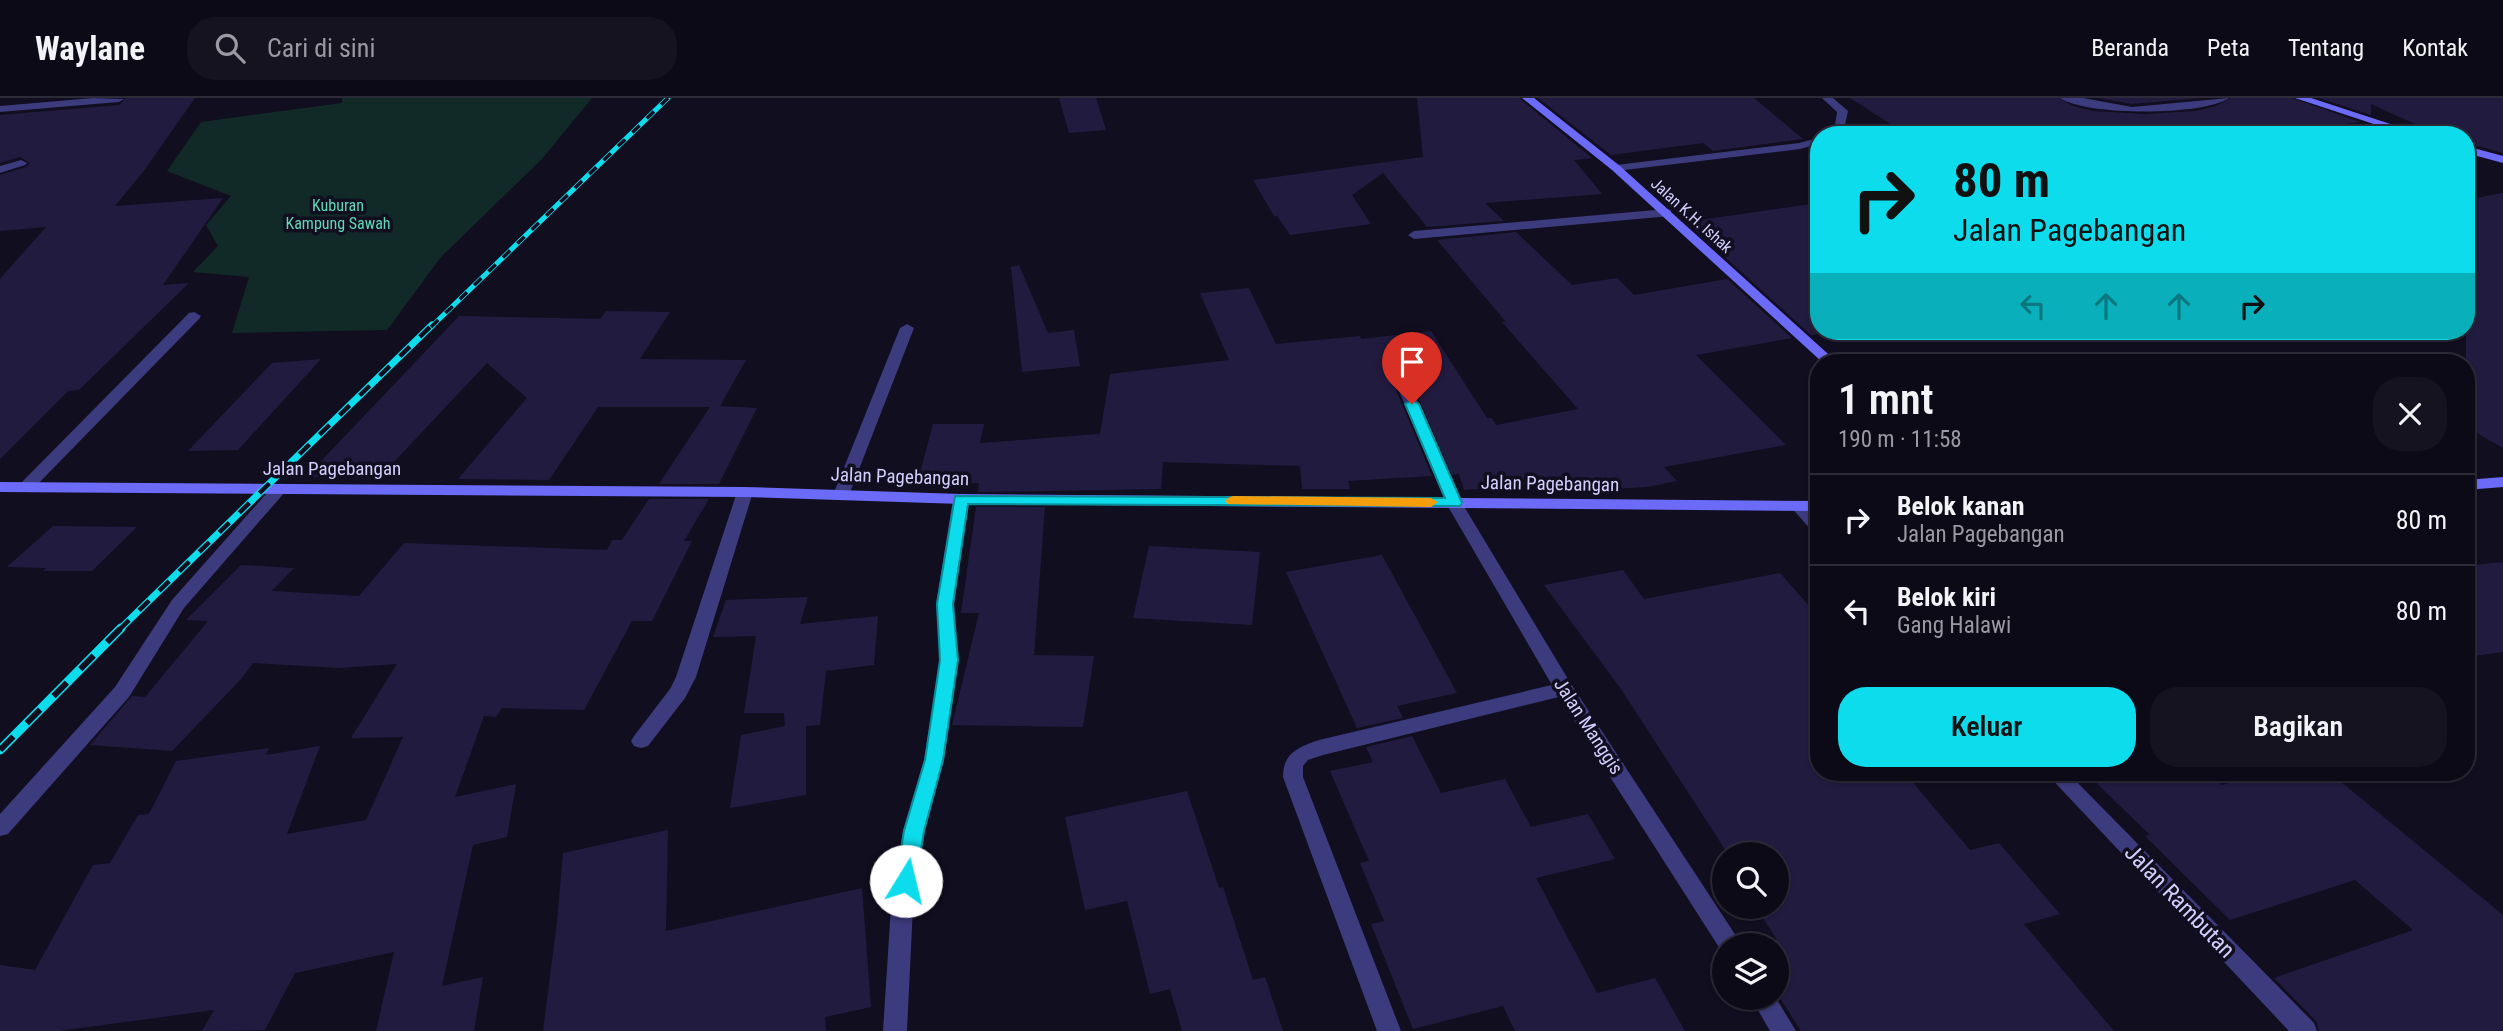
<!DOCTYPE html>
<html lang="id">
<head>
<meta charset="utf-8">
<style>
  body { margin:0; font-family:"Roboto Condensed",sans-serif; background:#161321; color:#f1f3f6; height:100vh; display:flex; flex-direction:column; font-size:26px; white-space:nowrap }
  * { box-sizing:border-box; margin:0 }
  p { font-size:23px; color:#9a9aa2 }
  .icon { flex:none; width:38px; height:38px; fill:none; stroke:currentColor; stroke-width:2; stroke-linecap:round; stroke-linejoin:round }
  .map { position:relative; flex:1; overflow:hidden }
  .sheet { position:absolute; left:1810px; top:256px; width:665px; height:427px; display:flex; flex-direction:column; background:#0d0a18; border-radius:28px; box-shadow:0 2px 5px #0004,0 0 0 2px #2d2b37 }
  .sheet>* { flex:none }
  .banner { position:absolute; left:1810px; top:28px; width:665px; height:214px; border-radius:28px; box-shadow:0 2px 5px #0004,0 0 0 2px #2d2b37; background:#0cdcec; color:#111; overflow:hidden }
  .tools { position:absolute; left:1712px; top:744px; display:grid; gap:14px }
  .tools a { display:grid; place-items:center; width:77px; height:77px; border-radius:50%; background:#0d0a18; box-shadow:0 2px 5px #0004,0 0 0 2px #2d2b37; font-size:35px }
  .pin { position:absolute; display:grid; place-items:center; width:60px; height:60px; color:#fff; margin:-72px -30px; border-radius:50% 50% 50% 0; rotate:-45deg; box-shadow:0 0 7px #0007 }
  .pin .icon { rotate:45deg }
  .me { position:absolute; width:77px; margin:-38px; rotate:9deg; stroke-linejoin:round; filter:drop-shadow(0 0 5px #0008) }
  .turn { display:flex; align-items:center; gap:24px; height:147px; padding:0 28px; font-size:32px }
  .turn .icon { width:91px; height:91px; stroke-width:2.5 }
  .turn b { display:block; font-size:49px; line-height:60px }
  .lanes { display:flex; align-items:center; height:66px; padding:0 28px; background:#0003; justify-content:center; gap:35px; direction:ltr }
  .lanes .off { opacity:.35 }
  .round { display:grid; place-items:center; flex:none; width:74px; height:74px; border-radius:28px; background:#161321 }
  .head { display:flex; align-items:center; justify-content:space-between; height:119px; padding:0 28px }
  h1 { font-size:42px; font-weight:600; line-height:52px }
  .primary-button { display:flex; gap:14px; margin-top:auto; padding:14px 28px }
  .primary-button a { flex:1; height:80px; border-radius:28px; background:#0cdcec; color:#111; font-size:28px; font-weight:600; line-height:80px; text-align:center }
  .primary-button a+a { background:#161321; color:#f1f3f6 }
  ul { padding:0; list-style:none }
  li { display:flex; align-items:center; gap:21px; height:91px; padding:0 28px; border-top:2px solid #2d2b37 }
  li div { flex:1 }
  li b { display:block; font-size:26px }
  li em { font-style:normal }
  header { display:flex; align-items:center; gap:42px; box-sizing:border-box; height:98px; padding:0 35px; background:#0d0a18; border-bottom:2px solid #2d2b37 }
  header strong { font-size:33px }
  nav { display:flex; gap:38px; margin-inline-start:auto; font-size:24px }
  .search { width:490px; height:63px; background:#161321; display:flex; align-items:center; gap:18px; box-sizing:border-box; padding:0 24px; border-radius:28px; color:#9a9aa2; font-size:26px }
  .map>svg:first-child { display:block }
  .green { fill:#112a28 }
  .building { fill:#221b40 }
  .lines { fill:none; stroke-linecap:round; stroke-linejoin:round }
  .lane { fill:#3c3b7d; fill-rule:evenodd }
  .street { fill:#3c3b7d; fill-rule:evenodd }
  .secondary { fill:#6b6bf8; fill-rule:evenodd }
  .rail-far2-casing { stroke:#0cdcec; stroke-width:5 }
  .rail-far1-casing { stroke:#0cdcec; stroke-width:7 }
  .rail-casing { stroke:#0cdcec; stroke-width:9 }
  .rail-far2 { stroke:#110e20; stroke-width:3.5; stroke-dasharray:10; stroke-linecap:butt }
  .rail-far1 { stroke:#110e20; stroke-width:4.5; stroke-dasharray:14; stroke-linecap:butt }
  .rail { stroke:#110e20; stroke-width:6; stroke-dasharray:19; stroke-linecap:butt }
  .route { fill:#0cdcec; stroke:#088f99; stroke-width:2 }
  .slow { fill:#f59e0b }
  .labels { text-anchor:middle; stroke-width:7; stroke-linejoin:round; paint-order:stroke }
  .far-park-label { font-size:16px; fill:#5fd9b7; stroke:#110e20 }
  .far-street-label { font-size:16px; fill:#d3cffd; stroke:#110e20 }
  .street-label { font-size:19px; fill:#d3cffd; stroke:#110e20 }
  .near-street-label { font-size:23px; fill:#d3cffd; stroke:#110e20 }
</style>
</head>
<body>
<header>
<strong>Waylane</strong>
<div class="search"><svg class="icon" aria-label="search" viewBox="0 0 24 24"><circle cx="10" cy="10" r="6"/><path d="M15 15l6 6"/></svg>Cari di sini</div>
<nav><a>Beranda</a><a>Peta</a><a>Tentang</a><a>Kontak</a></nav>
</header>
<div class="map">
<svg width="2503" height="933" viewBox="0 0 2503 933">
  <rect width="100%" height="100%" fill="#110e20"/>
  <path class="green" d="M 342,0 L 592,0 L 542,61 L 441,159 L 387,232 L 232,235 L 249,179 L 193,174 L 218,148 L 206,127 L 231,98 L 167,73 L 201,24 L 342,5 Z"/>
  <path class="building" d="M 126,0 L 195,0 L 143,74 L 115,108 L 223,100 L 163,187 L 189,185 L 79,292 L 68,293 L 0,361 L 0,181 L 46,129 L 0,133 L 0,77 L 26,69 L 30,65 L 20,59 L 0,65 L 0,17 L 119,7 Z
    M 1059,0 L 1096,0 L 1106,32 L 1069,35 Z
    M 1417,0 L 1519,0 L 1592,60 L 1574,62 L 1602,96 L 1485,105 L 1504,123 L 1427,129 L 1383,75 L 1352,97 L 1371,126 L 1290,137 L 1277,118 L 1274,118 L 1253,82 L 1423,59 Z
    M 1538,0 L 1754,0 L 1803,41 L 1713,53 L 1703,45 L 1611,57 Z
    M 1850,0 L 2058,0 L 2073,8 L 2093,13 L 2144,16 L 2196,13 L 2216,8 L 2231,0 L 2292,0 L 2360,24 L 2255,37 L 1942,37 L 1941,30 L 1903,34 Z
    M 2098,0 L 2201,0 L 2132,6 Z
    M 2319,0 L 2503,0 L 2503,55 L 2466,45 L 2466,37 L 2441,37 L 2428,32 L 2371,6 L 2371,17 Z
    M 2503,95 L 2503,350 L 2466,329 L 2466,102 Z
    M 1818,105 L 1818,236 L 1811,237 L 1686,124 Z
    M 1516,134 L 1572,187 L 1617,180 L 1634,197 L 1727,181 L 1792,240 L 1696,257 L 1786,347 L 1664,369 L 1677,383 L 1647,389 L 1594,392 L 1590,384 L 1464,392 L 1459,376 L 1452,377 L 1410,280 L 1400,275 L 1392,282 L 1432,378 L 1348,383 L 1350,391 L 1302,391 L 1300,368 L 1163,364 L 1161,391 L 978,394 L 979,385 L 917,386 L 933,326 L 984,326 L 980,345 L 1100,336 L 1110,276 L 1229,262 L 1200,195 L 1249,190 L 1276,246 L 1360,238 L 1361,241 L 1431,233 L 1487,320 L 1492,320 L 1496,327 L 1578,311 L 1502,224 L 1506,224 L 1437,142 Z
    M 1019,167 L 1048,235 L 1074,232 L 1080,268 L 1022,274 L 1011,169 Z
    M 606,213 L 670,214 L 640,261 L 746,262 L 720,308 L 757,310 L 719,386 L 659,386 L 710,309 L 598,309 L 549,382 L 458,381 L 527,300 L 487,265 L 378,381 L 306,379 L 459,218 L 600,221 Z
    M 321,261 L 238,352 L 188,353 L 272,265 Z
    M 649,401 L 709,401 L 684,443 L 692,443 L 652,523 L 632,523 L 584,612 L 502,610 L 496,619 L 484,618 L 455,699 L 516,686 L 507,739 L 473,747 L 442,888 L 483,879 L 474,933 L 376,933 L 394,854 L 295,875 L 265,932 L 202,933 L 214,912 L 59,933 L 0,933 L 0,867 L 35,872 L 93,767 L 110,765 L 138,717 L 149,716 L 176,663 L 269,650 L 266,657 L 320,648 L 287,736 L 366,722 L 403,639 L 351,640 L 397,566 L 339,570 L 253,565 L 242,580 L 172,653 L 90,647 L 132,598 L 145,599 L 208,523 L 186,522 L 241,467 L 294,470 L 272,493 L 359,498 L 404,445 L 607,452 L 612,442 L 622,442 Z
    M 976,409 L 1045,409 L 1034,557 L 1094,558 L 1083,629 L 952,627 L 979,515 L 961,515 Z
    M 53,428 L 137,429 L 92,473 L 43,473 L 46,470 L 7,469 Z
    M 1149,448 L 1260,454 L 1252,527 L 1133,520 Z
    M 1382,457 L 1457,595 L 1397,608 L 1403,620 L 1357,630 L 1286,474 Z
    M 2503,464 L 2503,554 L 2466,559 L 2466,468 Z
    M 1623,472 L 1644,501 L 1780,475 L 1818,518 L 1818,674 L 1904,674 L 1970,752 L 1999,745 L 2060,816 L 2024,826 L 2114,933 L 1801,933 L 1776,894 L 1776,840 L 1755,808 L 1776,808 L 1776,756 L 1728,756 L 1621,591 L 1544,487 Z
    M 808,499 L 800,526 L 878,518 L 874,567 L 826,573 L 820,627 L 806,628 L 806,697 L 730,710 L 741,637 L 785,628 L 784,615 L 744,615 L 756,538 L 713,539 L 726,502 Z
    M 1412,638 L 1441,695 L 1505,681 L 1531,729 L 1588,716 L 1615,761 L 1536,780 L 1597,895 L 1655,880 L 1685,933 L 1515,933 L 1503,908 L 1413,931 L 1371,826 L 1384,823 L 1360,765 L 1369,763 L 1330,673 L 1373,664 L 1366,649 Z
    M 2085,674 L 2207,674 L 2222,687 L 2266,674 L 2329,674 L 2503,817 L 2503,933 L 2319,933 L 2316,923 L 2274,880 L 2413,832 L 2355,782 L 2230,822 L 2145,738 L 2150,737 Z
    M 1187,693 L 1219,790 L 1223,789 L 1253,882 L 1265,879 L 1283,933 L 1182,933 L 1170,891 L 1150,896 L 1127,803 L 1085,812 L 1065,719 Z
    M 668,732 L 666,833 L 862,790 L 871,909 L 825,919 L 826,933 L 543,933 L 557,824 L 563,755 Z"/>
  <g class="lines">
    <path class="lane" d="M 194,214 L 201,218 L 199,221 L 32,392 L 20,392 L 18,389 L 20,386 L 189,215 Z
      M 1401,277 L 1408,281 L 1462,405 L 1460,409 L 1448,409 L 1446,405 L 1394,281 Z"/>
    <path class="street" d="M 93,0 L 124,1 L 119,4 L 0,14 L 0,8 Z
      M 1822,0 L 1833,0 L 1848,13 L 1845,27 L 1838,37 L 1827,37 L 1835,27 L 1837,14 Z
      M 2060,0 L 2083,0 L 2132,9 L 2229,0 C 2203,18 2086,18 2060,0 Z
      M 1818,40 L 1818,46 L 1800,51 L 1616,73 L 1610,70 L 1616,67 L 1799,45 Z
      M 21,62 L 27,65 L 25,67 L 0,75 L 0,68 Z
      M 1667,111 L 1671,112 L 1671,118 L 1414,141 L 1408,137 L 1414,133 Z
      M 907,226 L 914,230 L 849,397 L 841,402 L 835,401 L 833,397 L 900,230 Z
      M 279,386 L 285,388 L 287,391 L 285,394 L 184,510 L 129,599 L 8,736 L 0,738 L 0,716 L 115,589 L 172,502 L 273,388 Z
      M 745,389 L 753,394 L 696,579 L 685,600 L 648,648 L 641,650 L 634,648 L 631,643 L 634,638 L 670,591 L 676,579 L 737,394 Z
      M 961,396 L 969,401 L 954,506 L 958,562 L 944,662 L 925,732 L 913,808 L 907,933 L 883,933 L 891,808 L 903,732 L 924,662 L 940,562 L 936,506 L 953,401 Z
      M 1454,400 L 1462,405 L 1571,586 L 1742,847 L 1724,847 L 1722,854 L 1559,599 L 1323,657 L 1308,662 L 1303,668 L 1303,679 L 1401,933 L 1377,933 L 1283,679 C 1283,655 1298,649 1319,642 L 1552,587 L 1446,405 Z
      M 1798,403 L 1804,404 L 1818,419 L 1818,434 L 1812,433 L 1790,408 Z
      M 2045,674 L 2067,674 L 2314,925 L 2317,933 L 2289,933 Z
      M 1751,900 L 1776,900 L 1796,933 L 1770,933 Z"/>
    <path class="secondary" d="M 1522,0 L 1534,0 L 1620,68 L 1837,264 L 1822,264 L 1612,72 Z
      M 2295,0 L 2311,0 L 2424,37 L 2407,37 Z
      M 2466,48 L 2503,58 L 2503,65 L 2466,55 Z
      M 2503,379 L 2503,389 L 2466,392 L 2466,382 Z
      M 0,384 L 745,389 L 961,396 L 1818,403 L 1818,413 L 961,406 L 745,399 L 0,394 Z"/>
    <defs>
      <path id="rail-far2" d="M 431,229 L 668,0"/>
      <path id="rail-far1" d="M 119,532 L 432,227"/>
      <path id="rail" d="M 0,652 L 121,530"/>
    </defs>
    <use href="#rail-far2" class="rail-far2-casing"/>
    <use href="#rail-far1" class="rail-far1-casing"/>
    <use href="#rail" class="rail-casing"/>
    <use href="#rail-far2" class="rail-far2"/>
    <use href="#rail-far1" class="rail-far1"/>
    <use href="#rail" class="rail"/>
  </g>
  <path class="route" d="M 1412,302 L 1419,306 L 1462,405 L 1460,408 L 968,406 L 953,506 L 958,562 L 951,609 L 943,662 L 924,733 L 916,783 L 913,789 L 906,791 L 899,789 L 896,783 L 904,733 L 925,662 L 933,609 L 940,562 L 937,506 L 955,398 L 1445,400 L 1405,306 Z"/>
  <path class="slow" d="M 1233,398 L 1431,400 L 1438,404 L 1431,409 L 1228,406 L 1225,403 L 1228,400 Z"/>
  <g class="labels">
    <g class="far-park-label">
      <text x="338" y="113">Kuburan<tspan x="338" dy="18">Kampung Sawah</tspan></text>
    </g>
    <g class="far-street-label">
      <text transform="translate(1692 117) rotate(42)" y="6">Jalan K.H. Ishak</text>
    </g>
    <g class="street-label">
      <text x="332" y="377">Jalan Pagebangan</text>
      <text transform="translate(900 378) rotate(2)" y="7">Jalan Pagebangan</text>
      <text transform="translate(1550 385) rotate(1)" y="7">Jalan Pagebangan</text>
      <text transform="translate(1589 628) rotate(57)" y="7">Jalan Manggis</text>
    </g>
    <g class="near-street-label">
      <text transform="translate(2180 803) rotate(46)" y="8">Jalan Rambutan</text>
    </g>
  </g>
</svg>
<div class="tools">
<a><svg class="icon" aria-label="search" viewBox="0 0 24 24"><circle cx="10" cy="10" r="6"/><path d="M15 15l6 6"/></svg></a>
<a><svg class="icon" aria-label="layers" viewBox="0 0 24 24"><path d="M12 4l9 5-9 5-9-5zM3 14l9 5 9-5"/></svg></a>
</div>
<div class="pin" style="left:1412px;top:306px;background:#d93025"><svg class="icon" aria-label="arrive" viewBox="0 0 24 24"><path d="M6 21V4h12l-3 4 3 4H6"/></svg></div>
<svg class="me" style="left:906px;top:783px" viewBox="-20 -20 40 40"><circle r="19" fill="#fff"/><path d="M0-13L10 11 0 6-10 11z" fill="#0cdcec"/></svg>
<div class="banner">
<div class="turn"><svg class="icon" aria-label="right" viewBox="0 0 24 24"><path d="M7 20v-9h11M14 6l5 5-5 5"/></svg><div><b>80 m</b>Jalan Pagebangan</div></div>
<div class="lanes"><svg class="icon off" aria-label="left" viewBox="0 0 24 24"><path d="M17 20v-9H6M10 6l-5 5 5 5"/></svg><svg class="icon off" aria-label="ahead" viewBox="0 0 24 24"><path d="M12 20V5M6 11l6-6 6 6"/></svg><svg class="icon off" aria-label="ahead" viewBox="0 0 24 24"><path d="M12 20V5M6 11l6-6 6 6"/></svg><svg class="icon" aria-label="right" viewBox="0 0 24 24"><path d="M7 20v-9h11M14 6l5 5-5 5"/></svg></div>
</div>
<section class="sheet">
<div class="head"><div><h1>1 mnt</h1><p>190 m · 11:58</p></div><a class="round"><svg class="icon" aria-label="close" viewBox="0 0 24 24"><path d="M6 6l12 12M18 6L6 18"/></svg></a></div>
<ul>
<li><svg class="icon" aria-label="right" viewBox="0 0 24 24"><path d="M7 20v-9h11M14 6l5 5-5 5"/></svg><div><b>Belok kanan</b><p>Jalan Pagebangan</p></div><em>80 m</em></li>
<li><svg class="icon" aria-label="left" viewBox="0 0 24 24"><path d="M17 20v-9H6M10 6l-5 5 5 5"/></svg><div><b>Belok kiri</b><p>Gang Halawi</p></div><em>80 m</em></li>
</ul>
<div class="primary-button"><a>Keluar</a><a>Bagikan</a></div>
</section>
</div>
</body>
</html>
